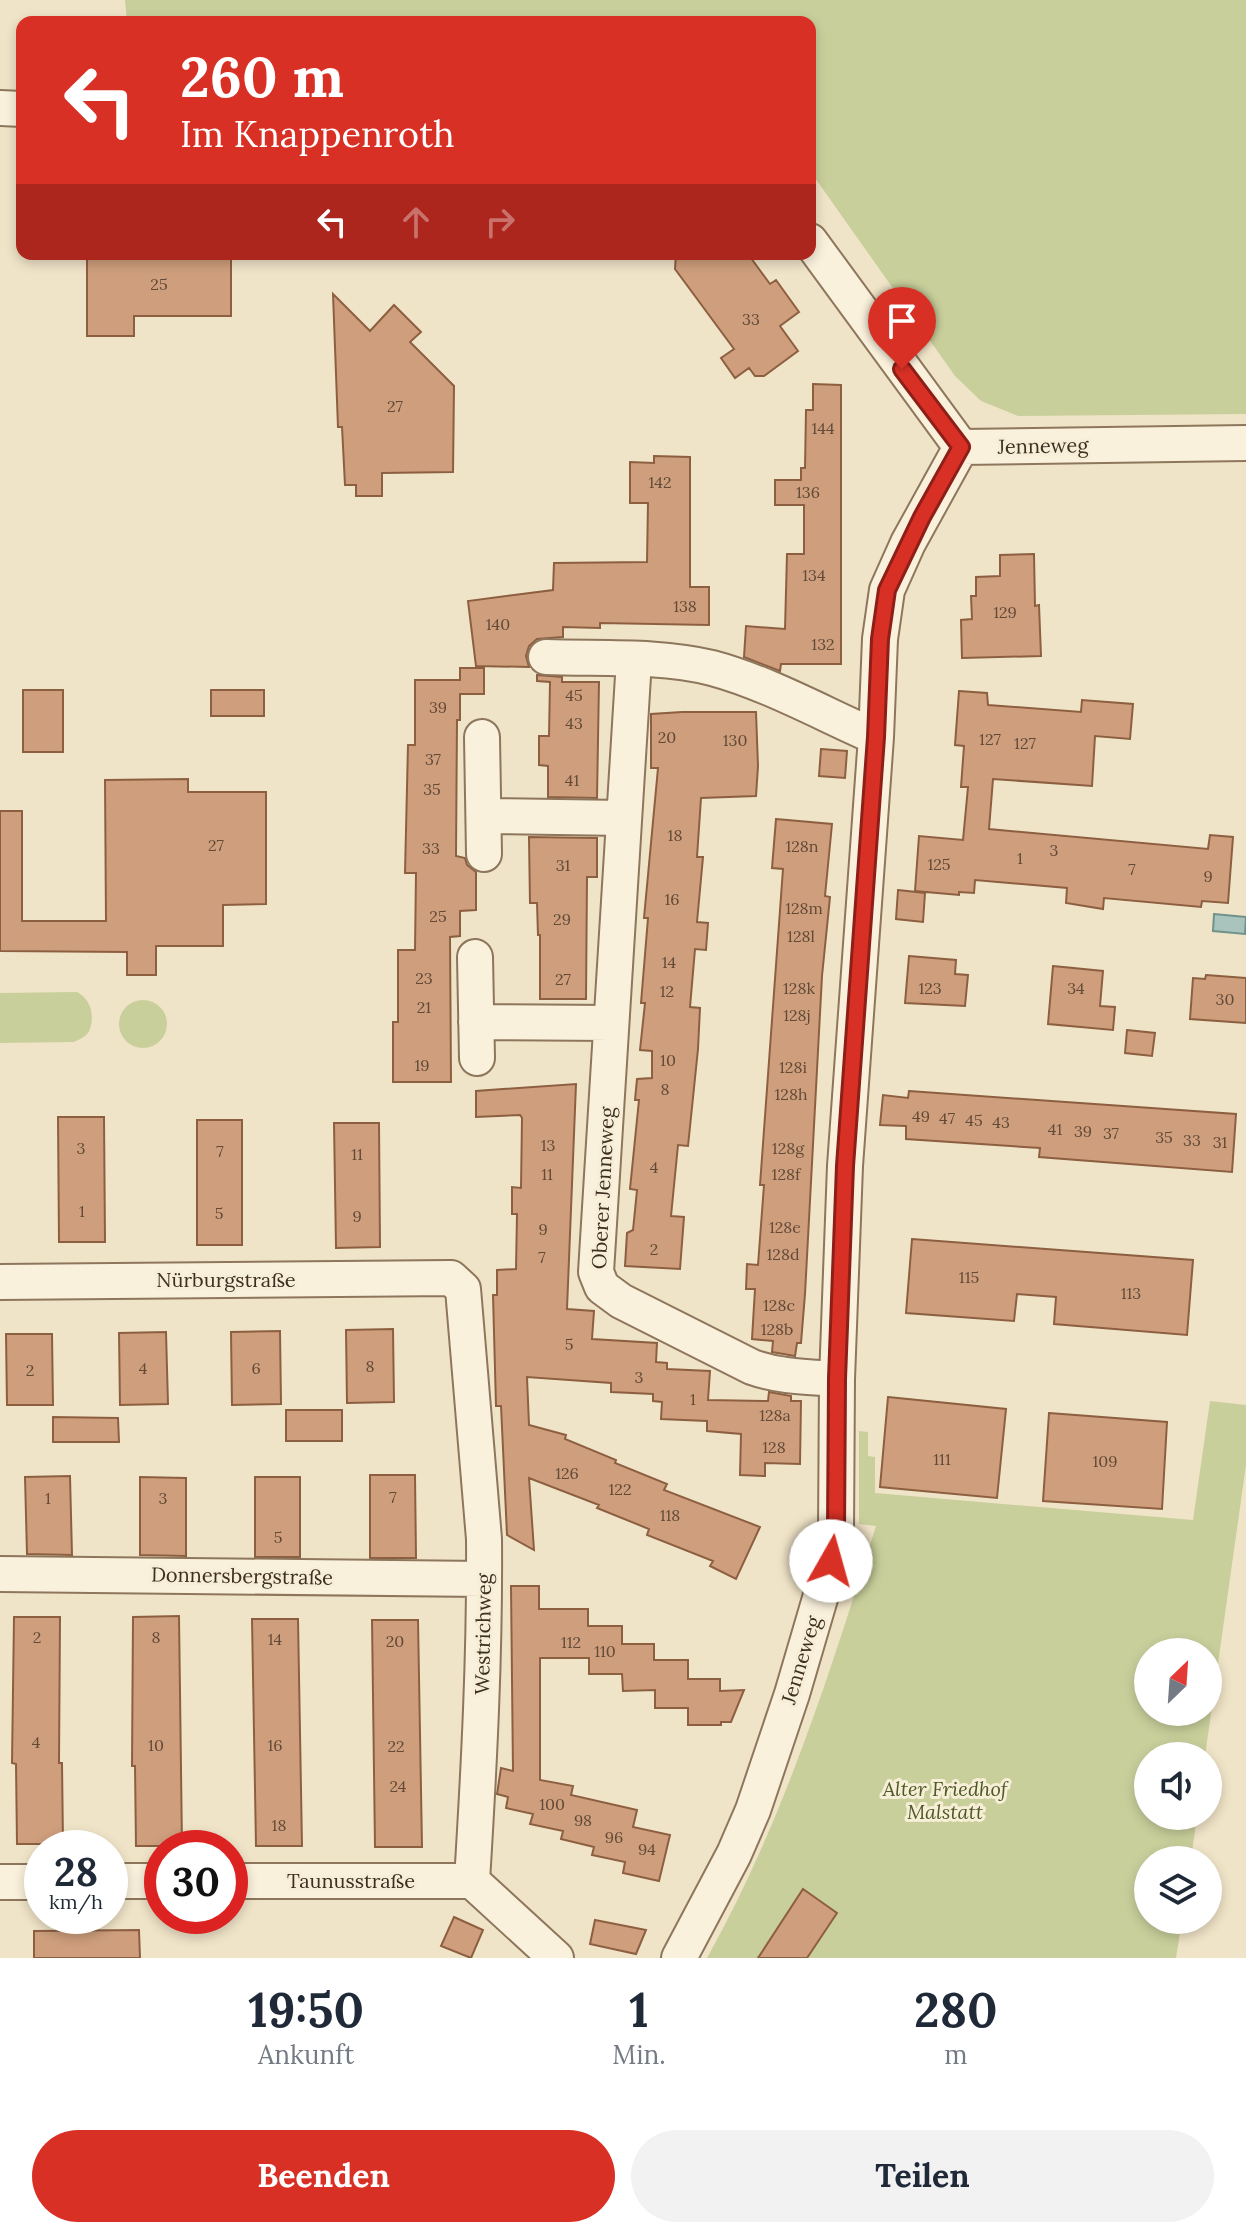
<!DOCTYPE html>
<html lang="de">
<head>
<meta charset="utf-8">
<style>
  body { margin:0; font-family:Lora,serif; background:#f2f2f3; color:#1f2937; height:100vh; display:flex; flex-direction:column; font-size:30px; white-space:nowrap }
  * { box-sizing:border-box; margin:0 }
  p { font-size:26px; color:#747a83 }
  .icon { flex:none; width:44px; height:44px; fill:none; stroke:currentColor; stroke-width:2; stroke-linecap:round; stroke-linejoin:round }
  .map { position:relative; height:1958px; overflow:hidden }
  .side { display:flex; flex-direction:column; background:#fff; flex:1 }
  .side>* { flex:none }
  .guide { position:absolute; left:16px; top:16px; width:800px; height:244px; border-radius:16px; box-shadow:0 4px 12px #0003; background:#d93025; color:#fff; overflow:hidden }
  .needle { width:52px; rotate:25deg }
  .fabs { position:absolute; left:1134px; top:1638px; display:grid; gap:16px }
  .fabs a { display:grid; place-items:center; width:88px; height:88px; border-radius:50%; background:#fff; box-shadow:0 4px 12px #0003; font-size:40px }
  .speed { position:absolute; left:24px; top:1830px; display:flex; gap:16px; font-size:40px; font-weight:700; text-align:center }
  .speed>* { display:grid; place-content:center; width:104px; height:104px; border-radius:50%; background:#fff; box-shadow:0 4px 12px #0003; line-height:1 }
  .speed small { font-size:20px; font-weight:400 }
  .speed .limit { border:12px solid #d22; background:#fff; color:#111 }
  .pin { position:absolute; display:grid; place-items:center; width:68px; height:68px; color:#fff; margin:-82px -34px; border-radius:50% 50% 50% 0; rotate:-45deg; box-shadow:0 0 8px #0007 }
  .pin .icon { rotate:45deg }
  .me { position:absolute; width:88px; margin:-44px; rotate:7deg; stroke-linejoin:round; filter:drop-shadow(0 0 6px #0008) }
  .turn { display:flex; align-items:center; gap:28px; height:168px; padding:0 32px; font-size:36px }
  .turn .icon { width:104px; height:104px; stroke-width:2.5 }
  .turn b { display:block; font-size:56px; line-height:68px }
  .lanes { display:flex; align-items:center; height:76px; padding:0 32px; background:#0003; justify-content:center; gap:40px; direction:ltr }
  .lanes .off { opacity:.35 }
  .eta { display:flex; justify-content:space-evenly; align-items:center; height:136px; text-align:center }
  .eta b { font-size:48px; font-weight:700; line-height:56px }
  .primary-button { display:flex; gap:16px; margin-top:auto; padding:16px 32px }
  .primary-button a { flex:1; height:92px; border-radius:48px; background:#d93025; color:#fff; font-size:32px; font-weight:700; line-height:92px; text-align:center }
  .primary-button a+a { background:#f2f2f3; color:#1f2937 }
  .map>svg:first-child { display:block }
  .green { fill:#c9cf9b; fill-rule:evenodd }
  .water { fill:#a9c4bc; stroke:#6f938a; stroke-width:2 }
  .building { fill:#cf9f7d; stroke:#8d5f41; stroke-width:2 }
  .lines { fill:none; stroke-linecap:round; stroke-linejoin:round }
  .minor-casing { stroke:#8d765c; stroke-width:38 }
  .minor { stroke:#faf1dc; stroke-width:34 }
  .route-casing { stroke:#8d1f18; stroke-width:20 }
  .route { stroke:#d93025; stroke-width:14 }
  .labels { text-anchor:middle; stroke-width:6; stroke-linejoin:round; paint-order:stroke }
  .number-label { font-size:16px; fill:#624a37 }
  .street-label { font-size:20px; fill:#3d2e20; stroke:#f7eed8 }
  .park-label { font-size:20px; font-style:italic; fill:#4d5a26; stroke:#f7eed8 }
</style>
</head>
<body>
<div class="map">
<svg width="1246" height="1958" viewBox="0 0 1246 1958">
  <rect width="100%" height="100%" fill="#f0e4c8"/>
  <path class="green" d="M 125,0 L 1246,0 L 1246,414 L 1018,416 L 981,401 L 955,376 L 810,171 L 810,22 L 127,22 Z
    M 77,992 C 90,998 95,1015 90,1029 C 88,1036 80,1039 74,1042 L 0,1043 L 0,993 Z
    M119 1024a24 24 0 1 1 48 0a24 24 0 1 1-48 0Z
    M 1210,1401 L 1246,1405 L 1246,1465 L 1205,1756 L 1148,1756 L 1148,1816 L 1197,1816 L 1191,1860 L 1148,1860 L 1148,1920 L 1182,1920 L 1176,1958 L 707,1958 C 783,1822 830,1673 876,1526 L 859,1524 L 859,1431 L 868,1432 L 868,1456 L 875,1457 L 875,1493 L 1193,1520 ZM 1148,1652 L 1208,1652 L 1208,1712 L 1148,1712 Z"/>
  <path class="water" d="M 1214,914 L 1246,917 L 1245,934 L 1213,931 Z"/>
  <path class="building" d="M 87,254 L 231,254 L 231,316 L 134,316 L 134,336 L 87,336 Z
    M 676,254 L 748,254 L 770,284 L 776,280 L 799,312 L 780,326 L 798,351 L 764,376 L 755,376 L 749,368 L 735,378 L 721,358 L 734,349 L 675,269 Z
    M 333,294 L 370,331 L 394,305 L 421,332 L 410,342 L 454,386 L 453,472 L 382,473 L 382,496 L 356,496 L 356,485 L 345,485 L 342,427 L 338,427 Z
    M 813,384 L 841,385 L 841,664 L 781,664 L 780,671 L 744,657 L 746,626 L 785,629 L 787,554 L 804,554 L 804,505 L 775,505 L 775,480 L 801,480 L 801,468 L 805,468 L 806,410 L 813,410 Z
    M 654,456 L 690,457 L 690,587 L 709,587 L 709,625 L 600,623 L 600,628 L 563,627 L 563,637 L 537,639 L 529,646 L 526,656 L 529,667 L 476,666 L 468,601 L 553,590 L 554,563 L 647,562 L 648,503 L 630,503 L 630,462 L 654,463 Z
    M 1034,554 L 1035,606 L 1039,605 L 1041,656 L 962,658 L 961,620 L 972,619 L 971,596 L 976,596 L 976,577 L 1000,576 L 1000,555 Z
    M 460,668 L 484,668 L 484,694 L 460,694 L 460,720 L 457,720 L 456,856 L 465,858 L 467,865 L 476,872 L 476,910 L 460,911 L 460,936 L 450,937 L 451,1082 L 393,1082 L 393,1022 L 398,1022 L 398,950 L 415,950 L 416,873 L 405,873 L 408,745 L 415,745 L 415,680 L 460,680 Z
    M 537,675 L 562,677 L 562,682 L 599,682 L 597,798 L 548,797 L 548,766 L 539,765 L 539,736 L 549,736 L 550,682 L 537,681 Z
    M 23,690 L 63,690 L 63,752 L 23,752 Z
    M 211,690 L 264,690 L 264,716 L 211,716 Z
    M 959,691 L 987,693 L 988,705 L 1081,712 L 1082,700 L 1133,704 L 1130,739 L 1095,736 L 1092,786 L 993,779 L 989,829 L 1208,849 L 1210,835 L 1233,837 L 1228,903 L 1202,901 L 1201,907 L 1104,898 L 1103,909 L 1066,903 L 1067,888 L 975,880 L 974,893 L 959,892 L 959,895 L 915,891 L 919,836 L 963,840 L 968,787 L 961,787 L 964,746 L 955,745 Z
    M 682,712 L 756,712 L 758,766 L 756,796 L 701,798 L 697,857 L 703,857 L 697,922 L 708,923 L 706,950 L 695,949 L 690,1007 L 700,1008 L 698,1049 L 688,1146 L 678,1145 L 671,1216 L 684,1217 L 680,1269 L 625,1266 L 627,1233 L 633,1230 L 637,1190 L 630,1189 L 639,1100 L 635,1100 L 637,1079 L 652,1078 L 652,1051 L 640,1050 L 645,1003 L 641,1003 L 648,918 L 644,918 L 658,768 L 651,768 L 651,714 Z
    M 821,749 L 847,751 L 845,778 L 819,776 Z
    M 188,779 L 188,792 L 266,792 L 266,904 L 223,905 L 223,946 L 156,946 L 156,975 L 127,975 L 127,952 L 0,951 L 0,811 L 22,811 L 22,921 L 106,921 L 105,780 Z
    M 776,819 L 832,824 L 825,896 L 830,897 L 822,976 L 805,1294 L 801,1343 L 797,1343 L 795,1356 L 772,1352 L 773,1341 L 752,1339 L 755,1289 L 746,1289 L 747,1264 L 758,1265 L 764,1185 L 760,1185 L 783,869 L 772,868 Z
    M 529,837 L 597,838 L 597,877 L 587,877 L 586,999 L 540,999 L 540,935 L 538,935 L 537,903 L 530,903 Z
    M 898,890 L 925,893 L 923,922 L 896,919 Z
    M 909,956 L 956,960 L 955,974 L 968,975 L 965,1006 L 905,1003 Z
    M 1053,966 L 1103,971 L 1100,1006 L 1115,1007 L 1113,1030 L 1048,1024 Z
    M 1206,975 L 1246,978 L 1246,1023 L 1190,1019 L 1193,978 L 1205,979 Z
    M 1127,1030 L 1155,1033 L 1152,1056 L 1125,1053 Z
    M 576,1084 L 567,1309 L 594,1311 L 592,1339 L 657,1343 L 656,1362 L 667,1363 L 667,1369 L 710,1371 L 708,1400 L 768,1401 L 769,1392 L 791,1396 L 791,1401 L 801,1401 L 800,1464 L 765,1463 L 765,1476 L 740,1475 L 741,1434 L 707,1431 L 707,1421 L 661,1419 L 662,1402 L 653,1401 L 653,1394 L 611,1392 L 611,1383 L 527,1377 L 529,1425 L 566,1435 L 565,1439 L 616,1460 L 615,1463 L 667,1484 L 664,1490 L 760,1527 L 736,1579 L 710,1566 L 713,1561 L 647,1535 L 649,1529 L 597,1508 L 599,1505 L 529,1478 L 534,1550 L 507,1535 L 501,1406 L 496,1406 L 493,1295 L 497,1295 L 497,1270 L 516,1269 L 517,1214 L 512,1214 L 512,1187 L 521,1188 L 522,1118 L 520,1115 L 476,1117 L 476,1091 Z
    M 909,1091 L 1236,1114 L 1232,1172 L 1039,1157 L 1040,1148 L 906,1139 L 906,1126 L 880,1125 L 883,1095 L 908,1098 Z
    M 58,1117 L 104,1117 L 105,1242 L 59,1242 Z
    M 197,1120 L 242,1120 L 242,1245 L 197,1245 Z
    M 334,1123 L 379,1123 L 380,1247 L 336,1248 Z
    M 912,1239 L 1193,1260 L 1187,1335 L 1054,1324 L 1056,1297 L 1017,1294 L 1014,1321 L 906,1313 Z
    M 393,1329 L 394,1402 L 347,1403 L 346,1330 Z
    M 280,1331 L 281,1404 L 232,1405 L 231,1332 Z
    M 166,1332 L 168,1404 L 120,1405 L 119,1333 Z
    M 6,1334 L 52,1334 L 53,1405 L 7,1405 Z
    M 888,1397 L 1006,1409 L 997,1498 L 880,1487 Z
    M 286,1410 L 342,1410 L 342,1441 L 286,1441 Z
    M 1049,1413 L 1167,1422 L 1162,1509 L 1043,1501 Z
    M 53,1417 L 118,1418 L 119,1442 L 53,1442 Z
    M 370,1475 L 415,1475 L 416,1558 L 370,1558 Z
    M 70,1476 L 72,1555 L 27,1554 L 25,1477 Z
    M 140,1477 L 186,1478 L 186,1556 L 140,1555 Z
    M 255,1477 L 300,1477 L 300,1557 L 255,1557 Z
    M 511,1586 L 539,1586 L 539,1609 L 588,1609 L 588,1626 L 622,1626 L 622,1644 L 654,1644 L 654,1660 L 688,1660 L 688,1679 L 720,1679 L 720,1691 L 744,1690 L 731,1722 L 721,1722 L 721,1725 L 688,1725 L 688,1708 L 655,1708 L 655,1690 L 623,1691 L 622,1674 L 589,1674 L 589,1658 L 540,1658 L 540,1780 L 573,1786 L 571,1795 L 637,1810 L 633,1827 L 670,1835 L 659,1881 L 623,1873 L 625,1862 L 592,1855 L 594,1847 L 561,1839 L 563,1831 L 530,1824 L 533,1814 L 506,1808 L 508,1797 L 497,1794 L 501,1768 L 513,1771 Z
    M 179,1616 L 182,1846 L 136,1846 L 135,1766 L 132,1766 L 133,1617 Z
    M 14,1617 L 60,1617 L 59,1763 L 62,1763 L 63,1844 L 17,1844 L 16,1764 L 12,1763 Z
    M 252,1619 L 298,1619 L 302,1846 L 256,1846 Z
    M 372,1620 L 418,1620 L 422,1847 L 375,1847 Z
    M 803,1889 L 837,1913 L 807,1958 L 758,1958 Z
    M 454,1917 L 483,1930 L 471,1958 L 441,1946 Z
    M 595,1920 L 646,1930 L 636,1954 L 590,1944 Z
    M 139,1930 L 140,1958 L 34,1958 L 34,1931 Z"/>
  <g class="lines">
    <defs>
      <path id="minor" d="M 0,108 L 22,109
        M 810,241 L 961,447
        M 961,447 L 1246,443
        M 546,657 C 600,659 659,655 712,668 C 768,683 823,714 876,737
        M 634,660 L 596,1272 L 602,1287 L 621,1301 L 752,1367 C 780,1377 808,1377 837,1379
        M 482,737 L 484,854
        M 484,816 L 624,818
        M 475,957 L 477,1058
        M 476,1022 L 611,1023
        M 0,1282 L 451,1278 L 463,1289 L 484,1539 C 485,1653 479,1767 472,1881 L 556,1958
        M 0,1574 L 484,1579
        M 110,1881 L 162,1881
        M 230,1881 L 472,1881
        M 0,1882 L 42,1882
        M 679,1958 L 734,1854 L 753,1810 L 792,1694 L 831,1561 L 836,1531 L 837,1379 L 845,1166 L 876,737 L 880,639 L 887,590 L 908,543 L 961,447"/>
    </defs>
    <use href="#minor" class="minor-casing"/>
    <use href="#minor" class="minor"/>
  </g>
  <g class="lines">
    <defs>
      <path id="route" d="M 831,1561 L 836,1531 L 837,1379 L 845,1166 L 876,737 L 880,639 L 887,590 L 922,517 L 961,447 L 902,369"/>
    </defs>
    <use href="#route" class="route-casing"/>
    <use href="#route" class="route"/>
  </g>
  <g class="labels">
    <g class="number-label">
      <text x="159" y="290">25</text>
      <text x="751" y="325">33</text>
      <text x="395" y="412">27</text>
      <text x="823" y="434">144</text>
      <text x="660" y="488">142</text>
      <text x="808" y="498">136</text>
      <text x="814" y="581">134</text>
      <text x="685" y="612">138</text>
      <text x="1005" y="618">129</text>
      <text x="498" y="630">140</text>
      <text x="823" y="650">132</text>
      <text x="574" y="701">45</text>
      <text x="438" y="713">39</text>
      <text x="574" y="729">43</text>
      <text x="667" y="743">20</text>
      <text x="990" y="745">127</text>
      <text x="735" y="746">130</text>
      <text x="1025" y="749">127</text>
      <text x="433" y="765">37</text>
      <text x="572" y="786">41</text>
      <text x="432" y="795">35</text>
      <text x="675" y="841">18</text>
      <text x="216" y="851">27</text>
      <text x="802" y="852">128n</text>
      <text x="431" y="854">33</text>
      <text x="1054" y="856">3</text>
      <text x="1020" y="864">1</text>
      <text x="939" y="870">125</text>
      <text x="563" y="871">31</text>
      <text x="1132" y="875">7</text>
      <text x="1208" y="882">9</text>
      <text x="672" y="905">16</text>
      <text x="804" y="914">128m</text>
      <text x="438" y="922">25</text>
      <text x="562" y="925">29</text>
      <text x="801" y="942">128l</text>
      <text x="669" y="968">14</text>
      <text x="424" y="984">23</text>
      <text x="563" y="985">27</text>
      <text x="799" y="994">128k</text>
      <text x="930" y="994">123</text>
      <text x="1076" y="994">34</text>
      <text x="667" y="997">12</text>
      <text x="1225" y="1005">30</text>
      <text x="424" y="1013">21</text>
      <text x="797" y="1021">128j</text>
      <text x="668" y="1066">10</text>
      <text x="422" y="1071">19</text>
      <text x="793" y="1073">128i</text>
      <text x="665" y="1095">8</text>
      <text x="791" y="1100">128h</text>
      <text x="921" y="1122">49</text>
      <text x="947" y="1124">47</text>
      <text x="974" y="1126">45</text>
      <text x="1001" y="1128">43</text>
      <text x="1055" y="1135">41</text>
      <text x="1083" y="1137">39</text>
      <text x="1111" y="1139">37</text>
      <text x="1164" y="1143">35</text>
      <text x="1192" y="1146">33</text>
      <text x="1220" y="1148">31</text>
      <text x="548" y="1151">13</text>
      <text x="81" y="1154">3</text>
      <text x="788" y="1154">128g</text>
      <text x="220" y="1157">7</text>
      <text x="357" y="1160">11</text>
      <text x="654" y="1173">4</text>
      <text x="547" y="1180">11</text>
      <text x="786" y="1180">128f</text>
      <text x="82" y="1217">1</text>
      <text x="219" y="1219">5</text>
      <text x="357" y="1222">9</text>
      <text x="785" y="1233">128e</text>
      <text x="543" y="1235">9</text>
      <text x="654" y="1255">2</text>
      <text x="783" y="1260">128d</text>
      <text x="542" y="1263">7</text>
      <text x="969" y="1283">115</text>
      <text x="1131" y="1299">113</text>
      <text x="779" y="1311">128c</text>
      <text x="777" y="1335">128b</text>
      <text x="569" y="1350">5</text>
      <text x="370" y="1372">8</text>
      <text x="143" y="1374">4</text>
      <text x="256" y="1374">6</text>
      <text x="30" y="1376">2</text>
      <text x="639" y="1383">3</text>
      <text x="693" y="1405">1</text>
      <text x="775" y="1421">128a</text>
      <text x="774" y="1453">128</text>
      <text x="942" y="1465">111</text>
      <text x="1105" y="1467">109</text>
      <text x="567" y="1479">126</text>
      <text x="620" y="1495">122</text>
      <text x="393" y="1503">7</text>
      <text x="48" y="1504">1</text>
      <text x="163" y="1504">3</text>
      <text x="670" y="1521">118</text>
      <text x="278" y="1543">5</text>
      <text x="37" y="1643">2</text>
      <text x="156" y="1643">8</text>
      <text x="275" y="1645">14</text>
      <text x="395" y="1647">20</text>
      <text x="571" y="1648">112</text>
      <text x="605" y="1657">110</text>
      <text x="36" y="1748">4</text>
      <text x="156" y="1751">10</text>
      <text x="275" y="1751">16</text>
      <text x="396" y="1752">22</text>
      <text x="398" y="1792">24</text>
      <text x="552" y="1810">100</text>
      <text x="583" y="1826">98</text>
      <text x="279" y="1831">18</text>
      <text x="614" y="1843">96</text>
      <text x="647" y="1855">94</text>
    </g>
    <g class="street-label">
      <text transform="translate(1043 446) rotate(-1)" y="7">Jenneweg</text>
      <text transform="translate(603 1188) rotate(-87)" y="7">Oberer Jenneweg</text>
      <text x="226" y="1287">Nürburgstraße</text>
      <text transform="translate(242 1576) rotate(1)" y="7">Donnersbergstraße</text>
      <text transform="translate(483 1634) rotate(-89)" y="7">Westrichweg</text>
      <text transform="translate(801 1660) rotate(-73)" y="7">Jenneweg</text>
      <text x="351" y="1888">Taunusstraße</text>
    </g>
    <g class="park-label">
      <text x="945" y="1796">Alter Friedhof<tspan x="945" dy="23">Malstatt</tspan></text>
    </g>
  </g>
</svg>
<div class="fabs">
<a><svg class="needle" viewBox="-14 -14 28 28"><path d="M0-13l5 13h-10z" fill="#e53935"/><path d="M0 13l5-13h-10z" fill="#747a83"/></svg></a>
<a><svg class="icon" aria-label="sound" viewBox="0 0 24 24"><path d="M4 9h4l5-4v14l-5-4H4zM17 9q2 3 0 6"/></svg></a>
<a><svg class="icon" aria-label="layers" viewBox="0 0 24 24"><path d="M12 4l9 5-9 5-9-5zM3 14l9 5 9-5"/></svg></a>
</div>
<div class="speed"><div>28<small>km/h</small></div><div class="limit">30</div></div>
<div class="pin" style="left:902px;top:369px;background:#d93025"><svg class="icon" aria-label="arrive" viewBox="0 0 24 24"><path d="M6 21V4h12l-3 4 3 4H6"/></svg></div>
<svg class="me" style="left:831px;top:1561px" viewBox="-20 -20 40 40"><circle r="19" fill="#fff"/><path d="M0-13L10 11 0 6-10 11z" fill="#d93025"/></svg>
<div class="guide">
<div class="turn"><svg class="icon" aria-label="left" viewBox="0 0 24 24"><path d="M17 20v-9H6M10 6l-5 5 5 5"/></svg><div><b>260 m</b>Im Knappenroth</div></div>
<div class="lanes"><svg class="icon" aria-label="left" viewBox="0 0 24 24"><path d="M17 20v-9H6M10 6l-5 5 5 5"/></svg><svg class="icon off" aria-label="ahead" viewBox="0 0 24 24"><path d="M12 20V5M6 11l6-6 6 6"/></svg><svg class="icon off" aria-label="right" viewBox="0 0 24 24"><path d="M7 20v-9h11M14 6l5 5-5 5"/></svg></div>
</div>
</div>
<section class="side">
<div class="eta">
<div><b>19:50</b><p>Ankunft</p></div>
<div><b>1</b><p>Min.</p></div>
<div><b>280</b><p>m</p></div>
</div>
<div class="primary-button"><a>Beenden</a><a>Teilen</a></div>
</section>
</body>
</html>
